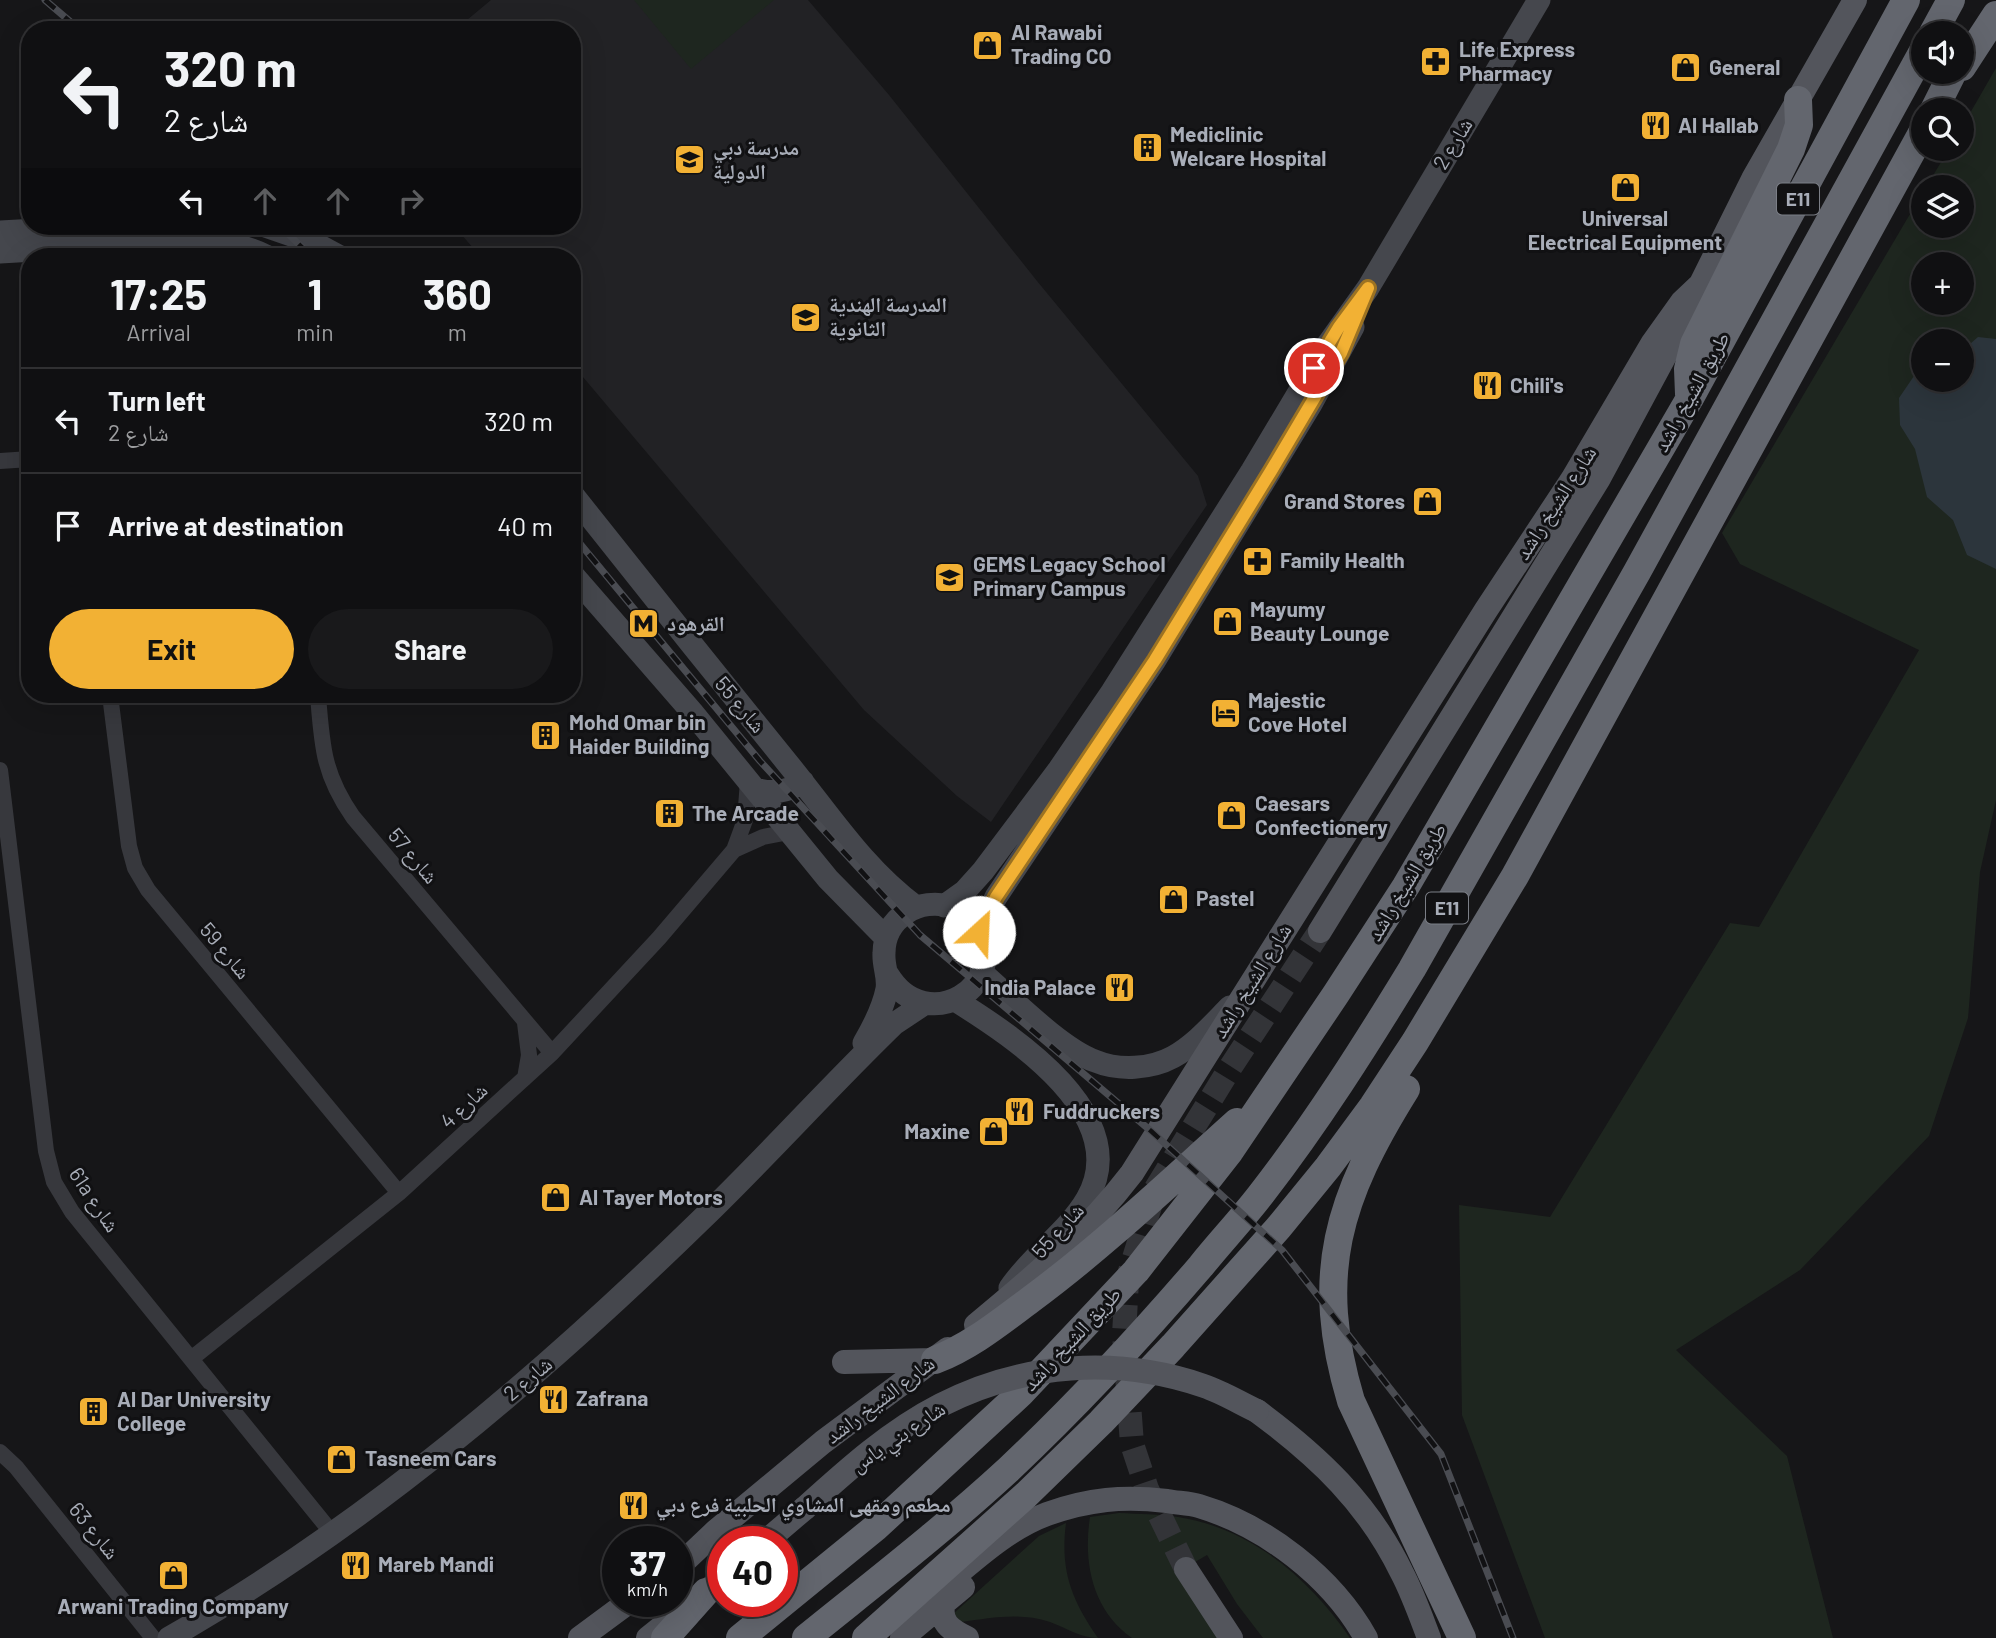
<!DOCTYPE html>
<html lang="en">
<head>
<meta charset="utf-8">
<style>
  body { margin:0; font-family:Barlow,"Noto Naskh Arabic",sans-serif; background:#19191b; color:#f1f3f6; height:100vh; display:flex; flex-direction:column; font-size:26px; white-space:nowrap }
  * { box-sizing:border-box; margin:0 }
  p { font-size:23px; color:#9c9d9f }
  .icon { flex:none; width:38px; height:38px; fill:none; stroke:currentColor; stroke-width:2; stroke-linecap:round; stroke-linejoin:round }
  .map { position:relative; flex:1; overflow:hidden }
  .details { position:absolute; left:21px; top:248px; width:560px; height:455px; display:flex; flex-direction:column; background:#101012; border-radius:28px; box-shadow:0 7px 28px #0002,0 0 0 2px #303032 }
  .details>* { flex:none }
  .guide { position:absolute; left:21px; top:21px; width:560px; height:214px; border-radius:28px; box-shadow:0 7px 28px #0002,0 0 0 2px #303032; background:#101012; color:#f1f3f6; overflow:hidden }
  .controls { position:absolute; left:1911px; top:21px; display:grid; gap:14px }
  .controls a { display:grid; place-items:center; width:63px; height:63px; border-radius:50%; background:#101012; box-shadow:0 7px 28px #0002,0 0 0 2px #303032; font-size:35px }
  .speed { position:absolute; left:602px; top:1526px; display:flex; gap:14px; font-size:35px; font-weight:700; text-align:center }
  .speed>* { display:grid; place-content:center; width:91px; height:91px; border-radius:50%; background:#101012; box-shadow:0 7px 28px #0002,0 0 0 2px #303032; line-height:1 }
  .speed small { font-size:18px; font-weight:400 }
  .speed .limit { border:10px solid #d22; background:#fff; color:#111 }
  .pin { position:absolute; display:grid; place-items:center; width:60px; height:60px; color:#fff; margin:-30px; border:4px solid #fff; border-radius:50%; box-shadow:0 2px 7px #0007 }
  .me { position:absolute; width:77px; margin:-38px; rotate:25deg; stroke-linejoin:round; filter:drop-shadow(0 0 5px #0008) }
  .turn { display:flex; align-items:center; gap:24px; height:147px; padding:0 28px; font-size:32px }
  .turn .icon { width:91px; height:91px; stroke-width:2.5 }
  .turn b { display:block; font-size:49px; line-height:60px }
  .lanes { display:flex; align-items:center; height:66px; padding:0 28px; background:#0003; justify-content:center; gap:35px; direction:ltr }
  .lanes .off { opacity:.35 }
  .eta { display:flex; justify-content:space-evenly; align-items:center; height:119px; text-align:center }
  .eta b { font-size:42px; font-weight:700; line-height:49px }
  .action { display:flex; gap:14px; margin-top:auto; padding:14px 28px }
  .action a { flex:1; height:80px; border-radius:42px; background:#f2b134; color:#111; font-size:28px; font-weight:700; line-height:80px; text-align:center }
  .action a+a { background:#19191b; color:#f1f3f6 }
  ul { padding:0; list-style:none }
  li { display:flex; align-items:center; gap:21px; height:105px; padding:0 28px; border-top:2px solid #303032 }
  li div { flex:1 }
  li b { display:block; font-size:26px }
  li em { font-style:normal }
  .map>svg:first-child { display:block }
  .built { fill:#222225 }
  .green { fill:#1e261f; fill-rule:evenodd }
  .water { fill:#2c353c }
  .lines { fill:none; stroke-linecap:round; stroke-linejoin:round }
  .primary-tunnel { stroke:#333438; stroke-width:24; stroke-dasharray:24 12; stroke-linecap:butt }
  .street { stroke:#37383d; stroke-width:16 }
  .secondary { stroke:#45474d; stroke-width:23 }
  .primary { stroke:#53555c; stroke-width:24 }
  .highway { stroke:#63666e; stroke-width:28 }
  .rail-casing { stroke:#4a4c52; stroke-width:7 }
  .rail { stroke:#111113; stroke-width:4.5; stroke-dasharray:13; stroke-linecap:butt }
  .primary-bridge { stroke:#53555c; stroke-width:24 }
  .route-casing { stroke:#9d7322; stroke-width:18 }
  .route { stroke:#f2b134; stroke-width:12 }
  .labels { text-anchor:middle; stroke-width:6; stroke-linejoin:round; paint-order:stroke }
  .shield { fill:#111113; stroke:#7b7e86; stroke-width:2 }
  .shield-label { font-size:19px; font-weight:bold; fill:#a8adb8 }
  .poi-label { font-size:21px; font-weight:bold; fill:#a8adb8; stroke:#111113; text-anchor:start }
  .street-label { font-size:21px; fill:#a8adb8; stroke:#111113 }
</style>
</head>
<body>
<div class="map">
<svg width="1996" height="1638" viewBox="0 0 1996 1638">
  <rect width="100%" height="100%" fill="#161618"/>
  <path class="built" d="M 491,0 L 808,0 L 889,95 L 1037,281 L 1198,476 L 1207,505 L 991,822 L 957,796 L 864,710 L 572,364 L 572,257 L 481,257 L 454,226 L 572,226 L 572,30 L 455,30 Z"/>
  <path class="green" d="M 634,0 L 774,0 L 691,69 Z
    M 1996,68 L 1996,800 L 1980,872 L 1968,1018 L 1929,1136 L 1800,1270 L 1676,1350 L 1787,1456 L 1833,1638 L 1545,1638 L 1462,1415 L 1459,1205 L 1550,1217 L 1730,923 L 1759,927 L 1919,650 L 1740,564 L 1722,533 L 1923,192 L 1923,226 L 1962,226 L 1962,187 L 1926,187 L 1949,149 L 1962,149 L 1962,127 ZM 1923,264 L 1962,264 L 1962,303 L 1923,303 ZM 1923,341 L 1962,341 L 1962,380 L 1923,380 Z
    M 1119,1513 C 1138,1514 1159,1514 1178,1517 C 1251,1528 1310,1579 1350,1638 L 1263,1638 L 1237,1604 L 1207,1555 L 1178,1572 L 1219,1638 L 1132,1638 C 1092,1610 1083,1562 1090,1517 Z
    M 1066,1523 C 1060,1570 1071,1599 1098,1638 C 1080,1638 1067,1628 1050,1622 C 1019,1612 992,1618 961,1622 L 953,1614 L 1039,1536 Z"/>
  <path class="water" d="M 1978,337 L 1996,339 L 1996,569 L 1967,555 L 1953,520 L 1927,497 L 1915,449 L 1900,425 L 1899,398 L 1914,376 L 1923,373 L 1923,380 L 1962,380 L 1962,351 Z"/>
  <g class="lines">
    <path class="primary-tunnel" d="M 1186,1569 L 1147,1489 L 1132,1444 L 1124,1335 L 1127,1281 L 1155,1190 L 1230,1068 L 1320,931"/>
    <path class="street" d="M 0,461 L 30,459
      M 110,695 L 129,846 L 135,868 L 148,890 L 399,1193
      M 318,695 C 322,746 323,774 353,817 L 552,1053
      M 0,770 L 46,1151 L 54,1182 L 72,1212 L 332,1533
      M 734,850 L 763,837 L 789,832
      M 525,1078 L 529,1055 L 525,1023
      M 191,1359 L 399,1193 L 552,1053 L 659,938 L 734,850 L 745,820 L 748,781
      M 0,1452 L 16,1467 L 153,1638"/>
    <path class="secondary" d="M 265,226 L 314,243 L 340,257
      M 0,232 L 108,226
      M 0,252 L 208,240 C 230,243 249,247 268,257
      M 572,494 C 644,585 716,675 789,765 C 829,814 864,869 916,907
      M 572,574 L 692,712 L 828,879 L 886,938
      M 755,789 C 773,794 787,792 803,782
      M 944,906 L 965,891 L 983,871 L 1058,771 L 1112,692 L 1252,471 L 1326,347 L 1368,288 L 1539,0
      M 979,932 L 996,897 L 1155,660 L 1311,404 L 1353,327
      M 981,972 C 1010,997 1061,1049 1095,1061 C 1119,1071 1151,1069 1173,1057 C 1195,1045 1213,1024 1230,1007
      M 955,1000 C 1014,1037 1135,1116 1087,1199 C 1067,1233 1032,1255 1010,1288
      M 864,1043 C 874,1026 883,1009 887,989 C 889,976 883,966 884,953 C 884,918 920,896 952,907 C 962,911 970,919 976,927 C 1013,984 927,1039 888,975
      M 169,1638 C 367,1525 542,1375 704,1217 C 769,1154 829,1087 894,1024 L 924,1004"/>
    <path class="primary" d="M 1320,931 L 1598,480 L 1668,350 L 1753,179 L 1855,0
      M 976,1325 C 1033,1278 1087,1232 1132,1173 L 1486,610 L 1573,478 L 1652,344 L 1682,302 L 1701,284
      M 844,1362 L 934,1360
      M 1257,1411 C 1319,1457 1368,1503 1402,1573 C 1413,1594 1421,1617 1429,1638
      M 765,1542 L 805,1508
      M 677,1568 L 716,1531 L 823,1442 L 948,1349
      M 1186,1569 L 1231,1638
      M 938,1590 C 972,1562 1006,1529 1047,1514 C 1089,1499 1123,1496 1167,1501 C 1177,1503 1189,1503 1199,1506 C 1266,1526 1332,1577 1366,1638
      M 944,1602 C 938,1622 951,1630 967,1638
      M 580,1638 L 630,1601
      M 648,1638 L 723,1578
      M 902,1638 L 963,1587"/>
    <path class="highway" d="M 1933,33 L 1951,0
      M 1962,67 L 1996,15
      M 1934,110 L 1953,72
      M 1689,394 L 1688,369 L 1694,344 L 1791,149 L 1799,125 L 1798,100
      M 1406,1089 C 1338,1198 1313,1274 1351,1401 L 1462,1638
      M 935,1360 C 971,1346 999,1323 1030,1300 C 1103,1246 1169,1183 1237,1122
      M 665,1638 L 706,1592
      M 740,1638 L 875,1528 L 1021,1393 L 1136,1271 L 1230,1151 L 1336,994 L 1406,886 L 1690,398 L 1906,0
      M 806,1638 C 874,1583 944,1529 1009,1469 C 1077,1405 1140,1337 1201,1266 C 1221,1241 1243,1218 1262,1193 C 1317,1122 1365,1046 1412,969 L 1637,572 L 1923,51
      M 866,1638 L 1026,1495 L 1101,1422 L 1173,1346 L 1279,1227 L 1328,1167 L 1373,1106 L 1415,1042 L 1515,876 L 1923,131"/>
    <defs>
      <path id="rail" d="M 45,0 L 80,30
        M 280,226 L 312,257
        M 572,534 L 760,761 L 920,935 L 1151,1131 L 1282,1250 L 1441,1454 L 1513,1638"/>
    </defs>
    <use href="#rail" class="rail-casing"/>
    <use href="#rail" class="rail"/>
    <path class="primary-bridge" d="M 805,1508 C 847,1470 890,1431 941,1405 C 1023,1363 1117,1356 1204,1386 C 1222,1392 1240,1403 1257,1411"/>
  </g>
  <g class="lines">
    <defs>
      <path id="route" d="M 979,932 L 996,897 L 1155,660 L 1271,471 L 1341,353 L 1368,288 L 1339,327 L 1314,368"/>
    </defs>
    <use href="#route" class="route-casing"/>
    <use href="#route" class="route"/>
  </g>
  <defs>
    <symbol id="shop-square" viewBox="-11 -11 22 22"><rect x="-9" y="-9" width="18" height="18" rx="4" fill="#f2b134" stroke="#111113"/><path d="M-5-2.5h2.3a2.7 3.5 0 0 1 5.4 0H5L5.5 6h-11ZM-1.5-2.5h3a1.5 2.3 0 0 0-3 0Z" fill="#111"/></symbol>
    <symbol id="pharmacy-square" viewBox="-11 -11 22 22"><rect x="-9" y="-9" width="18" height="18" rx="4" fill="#f2b134" stroke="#111113"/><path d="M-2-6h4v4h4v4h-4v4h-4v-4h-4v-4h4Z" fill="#111"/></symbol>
    <symbol id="restaurant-square" viewBox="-11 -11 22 22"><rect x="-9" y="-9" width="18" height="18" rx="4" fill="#f2b134" stroke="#111113"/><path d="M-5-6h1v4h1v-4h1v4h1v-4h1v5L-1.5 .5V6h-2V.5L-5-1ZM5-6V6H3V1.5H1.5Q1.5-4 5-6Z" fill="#111"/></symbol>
    <symbol id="building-square" viewBox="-11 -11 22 22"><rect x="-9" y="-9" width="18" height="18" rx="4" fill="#f2b134" stroke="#111113"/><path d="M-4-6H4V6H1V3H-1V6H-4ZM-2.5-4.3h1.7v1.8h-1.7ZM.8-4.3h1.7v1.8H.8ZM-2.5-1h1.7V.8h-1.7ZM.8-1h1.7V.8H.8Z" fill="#111"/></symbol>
    <symbol id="school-square" viewBox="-11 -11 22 22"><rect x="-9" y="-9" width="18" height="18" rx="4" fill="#f2b134" stroke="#111113"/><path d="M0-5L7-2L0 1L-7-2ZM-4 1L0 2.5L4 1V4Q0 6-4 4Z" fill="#111"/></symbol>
    <symbol id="university-square" viewBox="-11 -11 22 22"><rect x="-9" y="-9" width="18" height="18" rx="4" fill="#f2b134" stroke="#111113"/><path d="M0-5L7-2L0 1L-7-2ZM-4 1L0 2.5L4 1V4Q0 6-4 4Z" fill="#111"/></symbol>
    <symbol id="metro-square" viewBox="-11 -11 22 22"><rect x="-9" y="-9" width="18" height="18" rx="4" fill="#f2b134" stroke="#111113"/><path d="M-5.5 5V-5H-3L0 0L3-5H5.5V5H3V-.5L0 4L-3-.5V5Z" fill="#111"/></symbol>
    <symbol id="hotel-square" viewBox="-11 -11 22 22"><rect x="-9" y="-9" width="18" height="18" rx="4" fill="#f2b134" stroke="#111113"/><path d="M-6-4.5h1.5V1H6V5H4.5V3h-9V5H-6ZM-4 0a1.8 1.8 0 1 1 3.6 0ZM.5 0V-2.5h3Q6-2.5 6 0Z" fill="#111"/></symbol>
  </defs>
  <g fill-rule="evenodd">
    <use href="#shop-square" x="970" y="28" width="35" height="35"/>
    <use href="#pharmacy-square" x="1418" y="44" width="35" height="35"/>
    <use href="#shop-square" x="1668" y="50" width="35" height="35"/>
    <use href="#restaurant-square" x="1638" y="108" width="35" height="35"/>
    <use href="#building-square" x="1130" y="130" width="35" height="35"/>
    <use href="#school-square" x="672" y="142" width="35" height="35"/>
    <use href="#shop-square" x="1608" y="170" width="35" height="35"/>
    <use href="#school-square" x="788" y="300" width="35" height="35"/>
    <use href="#restaurant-square" x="1470" y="368" width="35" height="35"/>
    <use href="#shop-square" x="1410" y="484" width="35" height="35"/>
    <use href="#pharmacy-square" x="1240" y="544" width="35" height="35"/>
    <use href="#university-square" x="932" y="560" width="35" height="35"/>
    <use href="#shop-square" x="1210" y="604" width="35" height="35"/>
    <use href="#metro-square" x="626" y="606" width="35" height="35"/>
    <use href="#hotel-square" x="1208" y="696" width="35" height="35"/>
    <use href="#building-square" x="528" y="718" width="35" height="35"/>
    <use href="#building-square" x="652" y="796" width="35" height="35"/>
    <use href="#shop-square" x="1214" y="798" width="35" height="35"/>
    <use href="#shop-square" x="1156" y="882" width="35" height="35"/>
    <use href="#restaurant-square" x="1102" y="970" width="35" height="35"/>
    <use href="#restaurant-square" x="1002" y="1094" width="35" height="35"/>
    <use href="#shop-square" x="976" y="1114" width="35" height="35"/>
    <use href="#shop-square" x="538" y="1180" width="35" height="35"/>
    <use href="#restaurant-square" x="536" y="1382" width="35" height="35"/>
    <use href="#building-square" x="76" y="1394" width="35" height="35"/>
    <use href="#shop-square" x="324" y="1442" width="35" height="35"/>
    <use href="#restaurant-square" x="616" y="1488" width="35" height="35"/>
    <use href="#restaurant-square" x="338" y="1548" width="35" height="35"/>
    <use href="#shop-square" x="156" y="1558" width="35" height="35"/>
  </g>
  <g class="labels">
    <g class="shield">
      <rect x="1777" y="183.5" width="42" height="31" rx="5"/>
      <rect x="1426" y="892.5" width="42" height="31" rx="5"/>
    </g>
    <g class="shield-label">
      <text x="1798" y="206">E11</text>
      <text x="1447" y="915">E11</text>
    </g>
    <g class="poi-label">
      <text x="1011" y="40">Al Rawabi<tspan x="1011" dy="24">Trading CO</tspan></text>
      <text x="1459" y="57">Life Express<tspan x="1459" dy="24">Pharmacy</tspan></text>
      <text x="1709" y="75">General</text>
      <text x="1678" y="133">Al Hallab</text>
      <text x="1170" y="142">Mediclinic<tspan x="1170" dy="24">Welcare Hospital</tspan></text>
      <text x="713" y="155">مدرسة دبي<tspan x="713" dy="24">الدولية</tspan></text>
      <text x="1625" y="226" text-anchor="middle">Universal<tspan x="1625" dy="24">Electrical Equipment</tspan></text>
      <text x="829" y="312">المدرسة الهندية<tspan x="829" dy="24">الثانوية</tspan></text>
      <text x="1510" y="393">Chili's</text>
      <text x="1405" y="509" text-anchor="end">Grand Stores</text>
      <text x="1280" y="568">Family Health</text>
      <text x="973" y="572">GEMS Legacy School<tspan x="973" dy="24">Primary Campus</tspan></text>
      <text x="1250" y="617">Mayumy<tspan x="1250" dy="24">Beauty Lounge</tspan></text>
      <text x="667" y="631">القرهود</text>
      <text x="1248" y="708">Majestic<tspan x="1248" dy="24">Cove Hotel</tspan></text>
      <text x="569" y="730">Mohd Omar bin<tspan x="569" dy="24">Haider Building</tspan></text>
      <text x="1255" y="811">Caesars<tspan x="1255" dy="24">Confectionery</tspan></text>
      <text x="692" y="821">The Arcade</text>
      <text x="1196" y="906">Pastel</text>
      <text x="1096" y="995" text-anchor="end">India Palace</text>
      <text x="1043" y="1119">Fuddruckers</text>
      <text x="970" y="1139" text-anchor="end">Maxine</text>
      <text x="579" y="1205">Al Tayer Motors</text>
      <text x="576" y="1406">Zafrana</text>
      <text x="117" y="1407">Al Dar University<tspan x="117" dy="24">College</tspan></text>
      <text x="365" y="1466">Tasneem Cars</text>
      <text x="656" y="1512">مطعم ومقهى المشاوي الحلبية فرع دبي</text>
      <text x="378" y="1572">Mareb Mandi</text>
      <text x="173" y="1614" text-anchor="middle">Arwani Trading Company</text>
    </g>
    <g class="street-label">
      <text transform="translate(1453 144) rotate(-59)" y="7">شارع 2</text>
      <text transform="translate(1692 392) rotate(-61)" y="7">طريق الشيخ راشد</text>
      <text transform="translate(1556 503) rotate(-57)" y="7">شارع الشيخ راشد</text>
      <text transform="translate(740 705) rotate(50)" y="7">شارع 55</text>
      <text transform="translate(413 856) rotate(50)" y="7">شارع 57</text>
      <text transform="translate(1407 882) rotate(-59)" y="7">طريق الشيخ راشد</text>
      <text transform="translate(225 951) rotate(50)" y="7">شارع 59</text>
      <text transform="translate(1252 981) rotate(-58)" y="7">شارع الشيخ راشد</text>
      <text transform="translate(464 1106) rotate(-43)" y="7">شارع 4</text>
      <text transform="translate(94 1200) rotate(56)" y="7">61a شارع</text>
      <text transform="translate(1058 1231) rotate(-48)" y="7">شارع 55</text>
      <text transform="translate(1072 1339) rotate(-47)" y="7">طريق الشيخ راشد</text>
      <text transform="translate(528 1379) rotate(-40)" y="7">شارع 2</text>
      <text transform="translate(880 1400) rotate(-37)" y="7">شارع الشيخ راشد</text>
      <text transform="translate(898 1437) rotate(-34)" y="7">شارع بني ياس</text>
      <text transform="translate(94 1531) rotate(51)" y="7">شارع 63</text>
    </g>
  </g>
</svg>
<div class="controls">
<a><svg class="icon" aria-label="sound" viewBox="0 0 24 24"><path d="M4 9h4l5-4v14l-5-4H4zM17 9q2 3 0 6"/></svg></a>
<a><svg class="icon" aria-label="search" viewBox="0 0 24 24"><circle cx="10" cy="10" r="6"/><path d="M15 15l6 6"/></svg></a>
<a><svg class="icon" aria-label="layers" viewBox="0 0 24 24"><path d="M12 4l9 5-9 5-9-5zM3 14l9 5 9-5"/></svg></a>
<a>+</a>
<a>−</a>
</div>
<div class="speed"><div>37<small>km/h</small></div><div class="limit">40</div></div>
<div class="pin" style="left:1314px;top:368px;background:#d93025"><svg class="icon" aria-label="arrive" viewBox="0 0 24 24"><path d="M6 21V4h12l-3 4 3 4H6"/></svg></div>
<svg class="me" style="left:979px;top:932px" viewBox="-20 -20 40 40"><circle r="19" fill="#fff"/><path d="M0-13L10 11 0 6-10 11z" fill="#f2b134"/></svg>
<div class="guide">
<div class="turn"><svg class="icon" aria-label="left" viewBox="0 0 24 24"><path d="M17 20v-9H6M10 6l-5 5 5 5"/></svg><div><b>320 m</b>شارع 2</div></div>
<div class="lanes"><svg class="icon" aria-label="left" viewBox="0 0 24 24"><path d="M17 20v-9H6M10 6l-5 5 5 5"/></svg><svg class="icon off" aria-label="ahead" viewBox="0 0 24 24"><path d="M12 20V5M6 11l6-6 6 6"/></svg><svg class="icon off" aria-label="ahead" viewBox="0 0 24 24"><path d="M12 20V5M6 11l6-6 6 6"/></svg><svg class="icon off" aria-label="right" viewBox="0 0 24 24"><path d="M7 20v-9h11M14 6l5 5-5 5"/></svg></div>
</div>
<section class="details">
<div class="eta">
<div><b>17:25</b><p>Arrival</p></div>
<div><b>1</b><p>min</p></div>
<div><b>360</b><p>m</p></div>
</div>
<ul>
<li><svg class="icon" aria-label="left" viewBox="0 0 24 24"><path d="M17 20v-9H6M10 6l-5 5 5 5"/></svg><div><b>Turn left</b><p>شارع 2</p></div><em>320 m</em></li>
<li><svg class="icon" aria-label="arrive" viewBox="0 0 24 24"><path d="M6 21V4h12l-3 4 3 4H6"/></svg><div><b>Arrive at destination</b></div><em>40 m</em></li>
</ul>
<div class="action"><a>Exit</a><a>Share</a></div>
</section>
</div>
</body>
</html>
